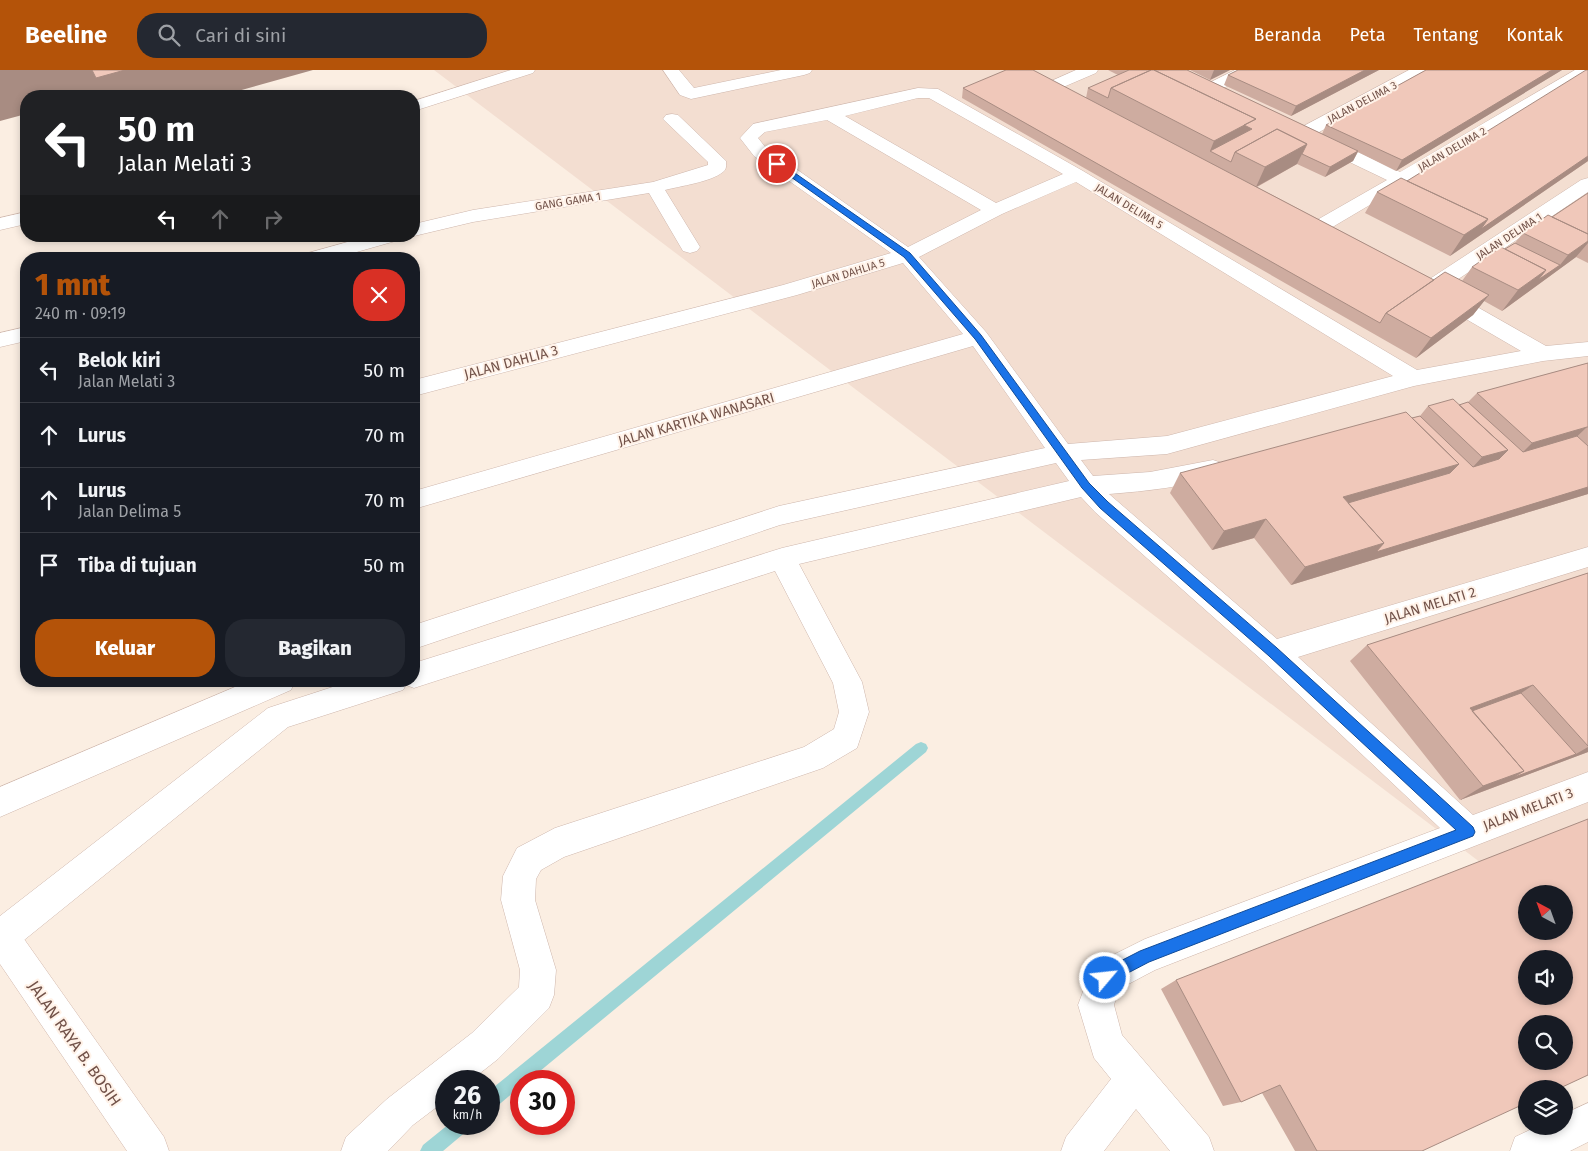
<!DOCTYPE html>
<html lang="id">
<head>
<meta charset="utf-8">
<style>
  body { margin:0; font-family:"Fira Sans",sans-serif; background:#242831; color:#f1f3f6; height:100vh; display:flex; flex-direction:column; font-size:19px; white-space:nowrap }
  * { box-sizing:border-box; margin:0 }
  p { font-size:16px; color:#9ea1a6 }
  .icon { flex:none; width:28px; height:28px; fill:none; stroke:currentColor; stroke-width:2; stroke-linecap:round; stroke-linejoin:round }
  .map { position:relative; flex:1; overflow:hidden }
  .drawer { position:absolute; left:20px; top:182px; width:400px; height:435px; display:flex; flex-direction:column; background:#171b24; border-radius:20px; box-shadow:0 2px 8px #0003 }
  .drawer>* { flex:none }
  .top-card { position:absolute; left:20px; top:20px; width:400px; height:152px; border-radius:20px; box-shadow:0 2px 8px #0003; background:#202124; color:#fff; overflow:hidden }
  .needle { width:32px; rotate:319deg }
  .fabs { position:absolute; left:1518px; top:815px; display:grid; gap:10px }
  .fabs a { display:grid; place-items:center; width:55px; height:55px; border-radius:50%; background:#171b24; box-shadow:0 2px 8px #0003; font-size:25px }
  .speed { position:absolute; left:435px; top:1000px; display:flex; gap:10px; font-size:25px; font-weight:700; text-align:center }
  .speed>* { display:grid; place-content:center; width:65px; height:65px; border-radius:50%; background:#171b24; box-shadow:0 2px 8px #0003; line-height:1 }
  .speed small { font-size:12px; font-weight:400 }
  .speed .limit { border:8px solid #d22; background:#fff; color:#111 }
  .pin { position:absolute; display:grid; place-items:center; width:42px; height:42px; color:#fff; margin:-21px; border:2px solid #fff; border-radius:50%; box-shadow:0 1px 5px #0007 }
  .me { position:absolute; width:55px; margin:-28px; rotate:62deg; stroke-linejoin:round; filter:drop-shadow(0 0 4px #0008) }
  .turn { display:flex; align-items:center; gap:18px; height:105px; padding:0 15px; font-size:22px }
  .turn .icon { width:65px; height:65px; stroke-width:2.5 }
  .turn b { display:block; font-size:35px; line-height:42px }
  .lanes { display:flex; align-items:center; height:48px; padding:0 15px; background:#0003; justify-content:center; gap:25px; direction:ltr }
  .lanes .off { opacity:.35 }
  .round { display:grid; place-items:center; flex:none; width:52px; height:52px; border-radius:20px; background:#242831 }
  .head { display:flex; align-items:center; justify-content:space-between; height:85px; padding:0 15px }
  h1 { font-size:30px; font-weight:800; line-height:38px; color:#b45309 }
  .button { display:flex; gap:10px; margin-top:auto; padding:10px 15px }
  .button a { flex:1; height:58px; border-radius:20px; background:#b45309; color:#fff; font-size:20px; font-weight:800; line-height:58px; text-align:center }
  .button a+a { background:#242831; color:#f1f3f6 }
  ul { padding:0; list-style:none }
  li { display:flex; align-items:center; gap:15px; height:65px; padding:0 15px; border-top:1px solid #363941 }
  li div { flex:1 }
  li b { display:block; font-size:19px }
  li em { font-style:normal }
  header { display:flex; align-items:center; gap:30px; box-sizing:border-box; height:70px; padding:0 25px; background:#b45309; color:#fff }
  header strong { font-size:24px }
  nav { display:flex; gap:28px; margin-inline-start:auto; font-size:18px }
  .search { width:350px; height:45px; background:#242831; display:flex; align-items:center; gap:12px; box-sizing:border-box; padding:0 18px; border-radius:20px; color:#9ea1a6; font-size:19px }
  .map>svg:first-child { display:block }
  .residential { fill:#f3ded1 }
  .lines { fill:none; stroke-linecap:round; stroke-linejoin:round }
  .stream { fill:#9ed5d6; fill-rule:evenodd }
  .street-casing { stroke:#ceb6ac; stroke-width:1 }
  .secondary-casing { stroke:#d1b5a9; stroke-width:1 }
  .street { fill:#fff; fill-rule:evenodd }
  .secondary { fill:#fff; fill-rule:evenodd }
  .wall { fill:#ceaca0 }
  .shaded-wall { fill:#a88c82 }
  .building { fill:#f0c8ba; stroke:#a88c82; fill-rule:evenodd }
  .route { fill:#1a73e8; stroke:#114b97 }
  .labels { text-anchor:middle; stroke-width:4; stroke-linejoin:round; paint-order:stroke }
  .far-street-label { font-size:11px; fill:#725249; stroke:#fff2e8 }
  .street-label { font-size:14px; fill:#725249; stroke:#fff2e8 }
  .near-street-label { font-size:16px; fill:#725249; stroke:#fff2e8 }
</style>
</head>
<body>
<header>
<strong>Beeline</strong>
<div class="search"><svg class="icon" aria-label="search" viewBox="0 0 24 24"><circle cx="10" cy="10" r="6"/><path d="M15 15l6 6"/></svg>Cari di sini</div>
<nav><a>Beranda</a><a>Peta</a><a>Tentang</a><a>Kontak</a></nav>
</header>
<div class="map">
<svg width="1588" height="1081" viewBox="0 0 1588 1081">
  <rect width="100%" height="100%" fill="#fbeee2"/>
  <path class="residential" d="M 434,0 L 1588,0 L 1588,873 L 1564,824 L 1526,824 L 1526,827 Z"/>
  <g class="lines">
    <path class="stream" d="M 921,672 L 926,674 L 928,678 L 926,682 L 528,1011 L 521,1011 L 521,1016 L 495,1038 L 489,1041 L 489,1021 L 916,674 Z
      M 449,1054 L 471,1054 L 468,1060 L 443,1081 L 420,1081 L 423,1075 Z"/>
    <defs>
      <path id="street" d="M 511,0 L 535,0 L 533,3 L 414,41 L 414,31 Z
        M 663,0 L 679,0 L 694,18 L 781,0 L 812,0 L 810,3 L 804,5 L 691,29 L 680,25 Z
        M 1076,0 L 1098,0 L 1096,3 L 1061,18 L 1049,18 L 1047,15 L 1049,12 Z
        M 1235,0 L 1256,0 L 1254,3 L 1215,22 L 1203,22 L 1201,19 L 1203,16 Z
        M 1409,0 L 1429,0 L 1427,3 L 1310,67 L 1304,68 L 1298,67 L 1295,63 L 1298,59 Z
        M 1575,0 L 1588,0 L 1588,6 L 1324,162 L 1317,164 L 1310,162 L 1307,158 L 1310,154 L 1387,110 L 1314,75 L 1311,71 L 1314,67 L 1320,66 L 1326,67 L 1400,102 Z
        M 918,18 L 938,19 L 1083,101 L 1417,300 L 1521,281 L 1435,231 L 1433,225 L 1422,224 L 1419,219 L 1422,214 L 1581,110 L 1588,108 L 1588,122 L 1442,220 L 1449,221 L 1546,276 L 1588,272 L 1588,286 L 1543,291 L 1414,316 L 1167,384 L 1081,390 L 1093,406 L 1150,402 L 1213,390 L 1222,393 L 1225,399 L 1222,405 C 1185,417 1147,421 1109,424 L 1277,569 L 1588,477 L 1588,497 L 1298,587 L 1473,745 L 1588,702 L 1588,732 L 1155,900 L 1119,919 L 1114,935 L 1122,965 L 1209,1067 L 1214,1081 L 1170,1081 L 1136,1039 L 1104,1081 L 1061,1081 L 1066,1067 L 1111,1009 L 1094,988 L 1078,935 L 1093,895 L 1145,869 L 1440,758 L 1263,591 L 1095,442 L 1081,427 L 799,494 L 862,612 L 869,642 L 857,678 L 823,698 L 564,787 L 541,800 L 536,809 L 535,830 L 556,900 L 554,925 L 549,938 L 498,989 L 470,1011 L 446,1011 L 446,1030 L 413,1055 L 388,1081 L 341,1081 L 346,1067 L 387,1029 L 472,963 L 519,917 L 520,900 L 501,830 L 503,806 L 517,778 L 555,758 L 804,677 L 834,659 L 839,642 L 833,613 L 775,501 L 414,618 L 406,615 L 403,620 L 288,657 L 13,879 L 0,884 L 0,846 L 268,638 L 351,611 L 414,611 L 414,593 L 782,478 L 1069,411 L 1056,393 L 780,455 L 414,579 L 414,555 L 779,436 L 1045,378 L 973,276 L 414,439 L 414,421 L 963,264 L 903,193 L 797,225 L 414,326 L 414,310 L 783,215 L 891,183 L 754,86 L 740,68 L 753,54 ZM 918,28 L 929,28 L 1063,104 L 996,133 L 845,46 ZM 827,50 L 981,140 L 908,177 L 766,78 L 758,68 L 765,62 ZM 1076,112 L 1393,306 L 1167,366 L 1068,374 L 986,262 L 919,187 L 1002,144 Z
        M 672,44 L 678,45 L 726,91 C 726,95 727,99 723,102 C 711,112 680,116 665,120 L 700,177 L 697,181 L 690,183 L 683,181 L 649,123 L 473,152 L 414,166 L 414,154 L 473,140 L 653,112 L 708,95 L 708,92 L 663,49 L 666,45 Z
        M 26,142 L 26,154 L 0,160 L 0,148 Z
        M 369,166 L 402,166 L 399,170 L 332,189 L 298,189 L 301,185 Z
        M 26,257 L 26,271 L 0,277 L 0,263 Z
        M 249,611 L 295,611 L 291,620 L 0,747 L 0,717 Z
        M 1588,1033 L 1588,1072 L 1570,1081 L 1510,1081 L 1515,1067 L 1538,1056 L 1564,1056 L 1564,1044 Z"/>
      <path id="secondary" d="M 0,847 L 12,852 L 164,1067 L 169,1081 L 127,1081 L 0,894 Z"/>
    </defs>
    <use href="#street" class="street-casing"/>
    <use href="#secondary" class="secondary-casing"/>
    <use href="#street" class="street"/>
    <use href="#secondary" class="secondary"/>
  </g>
  <path class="wall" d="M 1108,0 L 1187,0 L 1322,64 L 1326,55 L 1426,0 L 1562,0 L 1396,101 L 1358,82 L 1353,91 L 1325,107 L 1297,94 L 1257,117 L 1434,210 L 1462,211 L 1472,197 L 1505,179 L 1515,173 L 1523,163 L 1552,147 L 1588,123 L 1588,193 L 1576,187 L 1502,241 L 1484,231 L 1473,245 L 1416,288 L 962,28 L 963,18 L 1086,28 L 1088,18 L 1118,5 Z
    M 1190,0 L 1230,0 L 1210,10 Z
    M 1379,0 L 1291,46 L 1224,15 L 1228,5 Z
    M 1588,0 L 1588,91 L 1450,186 L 1365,143 L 1377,122 L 1407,111 Z
    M 1588,293 L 1588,424 L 1291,515 L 1254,468 L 1212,480 L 1170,423 L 1180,403 L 1412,348 L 1420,346 L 1428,336 L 1459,335 L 1468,332 L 1477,323 Z
    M 1588,503 L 1588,682 L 1460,730 L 1350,591 L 1367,575 Z
    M 1176,910 L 1422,1081 L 1295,1081 L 1262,1023 L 1241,1032 L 1223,1036 L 1161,919 Z"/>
  <path class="shaded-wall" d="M 0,0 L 313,0 L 220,26 L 108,26 L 106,23 L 93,26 L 26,26 L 26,44 L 0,51 Z
    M 1214,0 L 1230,0 L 1210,10 Z
    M 1365,0 L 1379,0 L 1291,46 L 1296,36 Z
    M 1552,0 L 1562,0 L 1396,101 L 1402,90 Z
    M 1256,49 L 1248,69 L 1210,81 L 1214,71 Z
    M 1307,74 L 1297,94 L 1256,117 L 1265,97 Z
    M 1358,81 L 1353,91 L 1325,107 L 1330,97 Z
    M 1588,86 L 1588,91 L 1450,186 L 1464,165 L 1488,149 Z
    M 1588,171 L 1588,173 L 1576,187 L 1502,241 L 1518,220 L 1546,200 L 1560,195 L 1568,185 Z
    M 1489,225 L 1473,245 L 1416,288 L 1431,268 Z
    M 1587,357 L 1567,376 L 1513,392 L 1532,373 Z
    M 1508,380 L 1489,399 L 1464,407 L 1482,387 Z
    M 1459,394 L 1442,413 L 1341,442 L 1343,427 Z
    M 1588,417 L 1588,424 L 1291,515 L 1305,497 L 1384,473 Z
    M 1266,449 L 1254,468 L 1212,480 L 1224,461 Z
    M 1533,615 L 1510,631 L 1462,648 L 1470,638 Z
    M 1588,677 L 1588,682 L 1460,730 L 1483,716 L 1524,701 L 1576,684 Z"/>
  <path class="building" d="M 92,0 L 125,0 L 96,8 Z
    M 1006,0 L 1033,0 L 1434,210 L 1386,243 L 1380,253 L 963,18 Z
    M 1129,0 L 1151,0 L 1111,18 L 1108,28 L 1088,18 Z
    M 1151,0 L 1154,0 L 1256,49 L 1214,71 L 1111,18 Z
    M 1154,0 L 1187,0 L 1358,81 L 1330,97 L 1302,84 L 1307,74 L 1277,59 L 1235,82 L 1231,92 L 1210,81 L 1252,59 L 1244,55 L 1256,49 Z
    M 1238,0 L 1365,0 L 1296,36 L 1228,5 Z
    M 1426,0 L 1552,0 L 1402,90 L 1326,55 Z
    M 1586,0 L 1588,0 L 1588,86 L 1481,159 L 1488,149 L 1407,111 Z
    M 1277,59 L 1307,74 L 1265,97 L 1235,82 Z
    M 1401,108 L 1488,149 L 1464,165 L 1377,122 Z
    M 1588,123 L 1588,164 L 1552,147 Z
    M 1548,145 L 1588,164 L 1588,171 L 1568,185 L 1523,163 Z
    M 1515,173 L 1560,195 L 1538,210 L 1546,200 L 1505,179 Z
    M 1501,177 L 1546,200 L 1518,220 L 1472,197 Z
    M 1445,202 L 1489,225 L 1431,268 L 1386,243 Z
    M 1588,293 L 1588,357 L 1587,357 L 1532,373 L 1477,323 Z
    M 1453,329 L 1508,380 L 1482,387 L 1428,336 Z
    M 1468,332 L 1523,382 L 1577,366 L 1588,376 L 1588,417 L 1376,482 L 1384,473 L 1348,433 L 1450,403 L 1459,394 L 1412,348 L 1420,346 L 1473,397 L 1499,389 L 1508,380 L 1459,335 Z
    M 1406,342 L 1459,394 L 1343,427 L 1384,473 L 1305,497 L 1266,449 L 1224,461 L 1180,403 Z
    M 1588,503 L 1588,676 L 1533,615 L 1470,638 L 1524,701 L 1483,716 L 1367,575 Z
    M 1521,623 L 1576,684 L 1512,708 L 1524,701 L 1472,641 Z
    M 1588,749 L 1588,1005 L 1558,1019 L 1526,1019 L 1526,1033 L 1422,1081 L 1317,1081 L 1280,1015 L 1241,1032 L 1176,910 ZM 1526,824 L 1564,824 L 1564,861 L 1526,861 ZM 1526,889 L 1564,889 L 1564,926 L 1526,926 ZM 1526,954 L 1564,954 L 1564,991 L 1526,991 Z"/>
  <path class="route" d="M 774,92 L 779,92 L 910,183 L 981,265 L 1089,413 L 1108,432 L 1277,578 L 1473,757 L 1475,762 L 1473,766 L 1149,892 L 1105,915 L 1099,913 L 1097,908 L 1099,902 L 1140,881 L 1456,760 L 1269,586 L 1100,438 L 1082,418 L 975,269 L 904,187 L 774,95 Z"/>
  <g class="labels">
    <g class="far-street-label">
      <text transform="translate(1362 32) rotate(-28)" y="4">JALAN DELIMA 3</text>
      <text transform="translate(1452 79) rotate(-30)" y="4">JALAN DELIMA 2</text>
      <text transform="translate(568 131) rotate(-9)" y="4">GANG GAMA 1</text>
      <text transform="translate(1129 136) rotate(31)" y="4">JALAN DELIMA 5</text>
      <text transform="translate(1509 166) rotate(-33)" y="4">JALAN DELIMA 1</text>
      <text transform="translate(848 203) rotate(-17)" y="4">JALAN DAHLIA 5</text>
    </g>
    <g class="street-label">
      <text transform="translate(511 292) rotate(-15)" y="5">JALAN DAHLIA 3</text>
      <text transform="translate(696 349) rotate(-16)" y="5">JALAN KARTIKA WANASARI</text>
      <text transform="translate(1430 535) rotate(-17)" y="5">JALAN MELATI 2</text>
      <text transform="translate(1528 739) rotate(-21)" y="5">JALAN MELATI 3</text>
    </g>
    <g class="near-street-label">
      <text transform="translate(75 973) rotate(55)" y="6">JALAN RAYA B. BOSIH</text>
    </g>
  </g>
</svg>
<div class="fabs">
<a><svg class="needle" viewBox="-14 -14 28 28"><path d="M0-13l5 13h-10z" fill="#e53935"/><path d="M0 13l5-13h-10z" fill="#9ea1a6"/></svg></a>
<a><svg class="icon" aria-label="sound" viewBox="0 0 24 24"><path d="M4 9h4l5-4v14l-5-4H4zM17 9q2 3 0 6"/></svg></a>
<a><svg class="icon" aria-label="search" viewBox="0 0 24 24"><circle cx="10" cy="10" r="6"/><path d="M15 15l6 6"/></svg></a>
<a><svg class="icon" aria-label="layers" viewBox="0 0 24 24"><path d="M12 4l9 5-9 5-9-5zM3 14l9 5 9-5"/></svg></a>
</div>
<div class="speed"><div>26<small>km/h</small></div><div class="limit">30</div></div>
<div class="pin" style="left:777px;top:94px;background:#d93025"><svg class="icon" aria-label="arrive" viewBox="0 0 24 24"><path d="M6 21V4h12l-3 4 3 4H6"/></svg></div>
<svg class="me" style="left:1105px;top:908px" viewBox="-20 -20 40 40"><circle r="17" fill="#1a73e8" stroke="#fff" stroke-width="3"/><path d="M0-11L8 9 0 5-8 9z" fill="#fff"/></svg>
<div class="top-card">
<div class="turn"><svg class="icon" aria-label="left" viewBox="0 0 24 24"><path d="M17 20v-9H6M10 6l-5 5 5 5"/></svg><div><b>50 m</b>Jalan Melati 3</div></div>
<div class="lanes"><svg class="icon" aria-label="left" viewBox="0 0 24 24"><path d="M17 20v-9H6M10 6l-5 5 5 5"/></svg><svg class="icon off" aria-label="ahead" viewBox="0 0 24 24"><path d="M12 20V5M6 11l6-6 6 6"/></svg><svg class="icon off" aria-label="right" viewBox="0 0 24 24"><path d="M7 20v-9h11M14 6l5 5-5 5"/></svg></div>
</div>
<section class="drawer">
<div class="head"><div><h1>1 mnt</h1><p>240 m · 09:19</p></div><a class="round" style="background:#d93025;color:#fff"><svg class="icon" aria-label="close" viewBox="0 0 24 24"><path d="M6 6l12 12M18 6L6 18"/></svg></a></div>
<ul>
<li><svg class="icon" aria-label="left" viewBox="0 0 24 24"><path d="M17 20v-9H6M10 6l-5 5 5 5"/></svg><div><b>Belok kiri</b><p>Jalan Melati 3</p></div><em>50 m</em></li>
<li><svg class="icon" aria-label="ahead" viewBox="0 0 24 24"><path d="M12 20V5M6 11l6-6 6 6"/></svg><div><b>Lurus</b></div><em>70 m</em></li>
<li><svg class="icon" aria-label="ahead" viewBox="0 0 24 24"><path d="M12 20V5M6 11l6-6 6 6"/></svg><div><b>Lurus</b><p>Jalan Delima 5</p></div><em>70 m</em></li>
<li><svg class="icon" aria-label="arrive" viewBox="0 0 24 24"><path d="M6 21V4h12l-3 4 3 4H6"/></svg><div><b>Tiba di tujuan</b></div><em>50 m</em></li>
</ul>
<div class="button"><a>Keluar</a><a>Bagikan</a></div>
</section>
</div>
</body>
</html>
